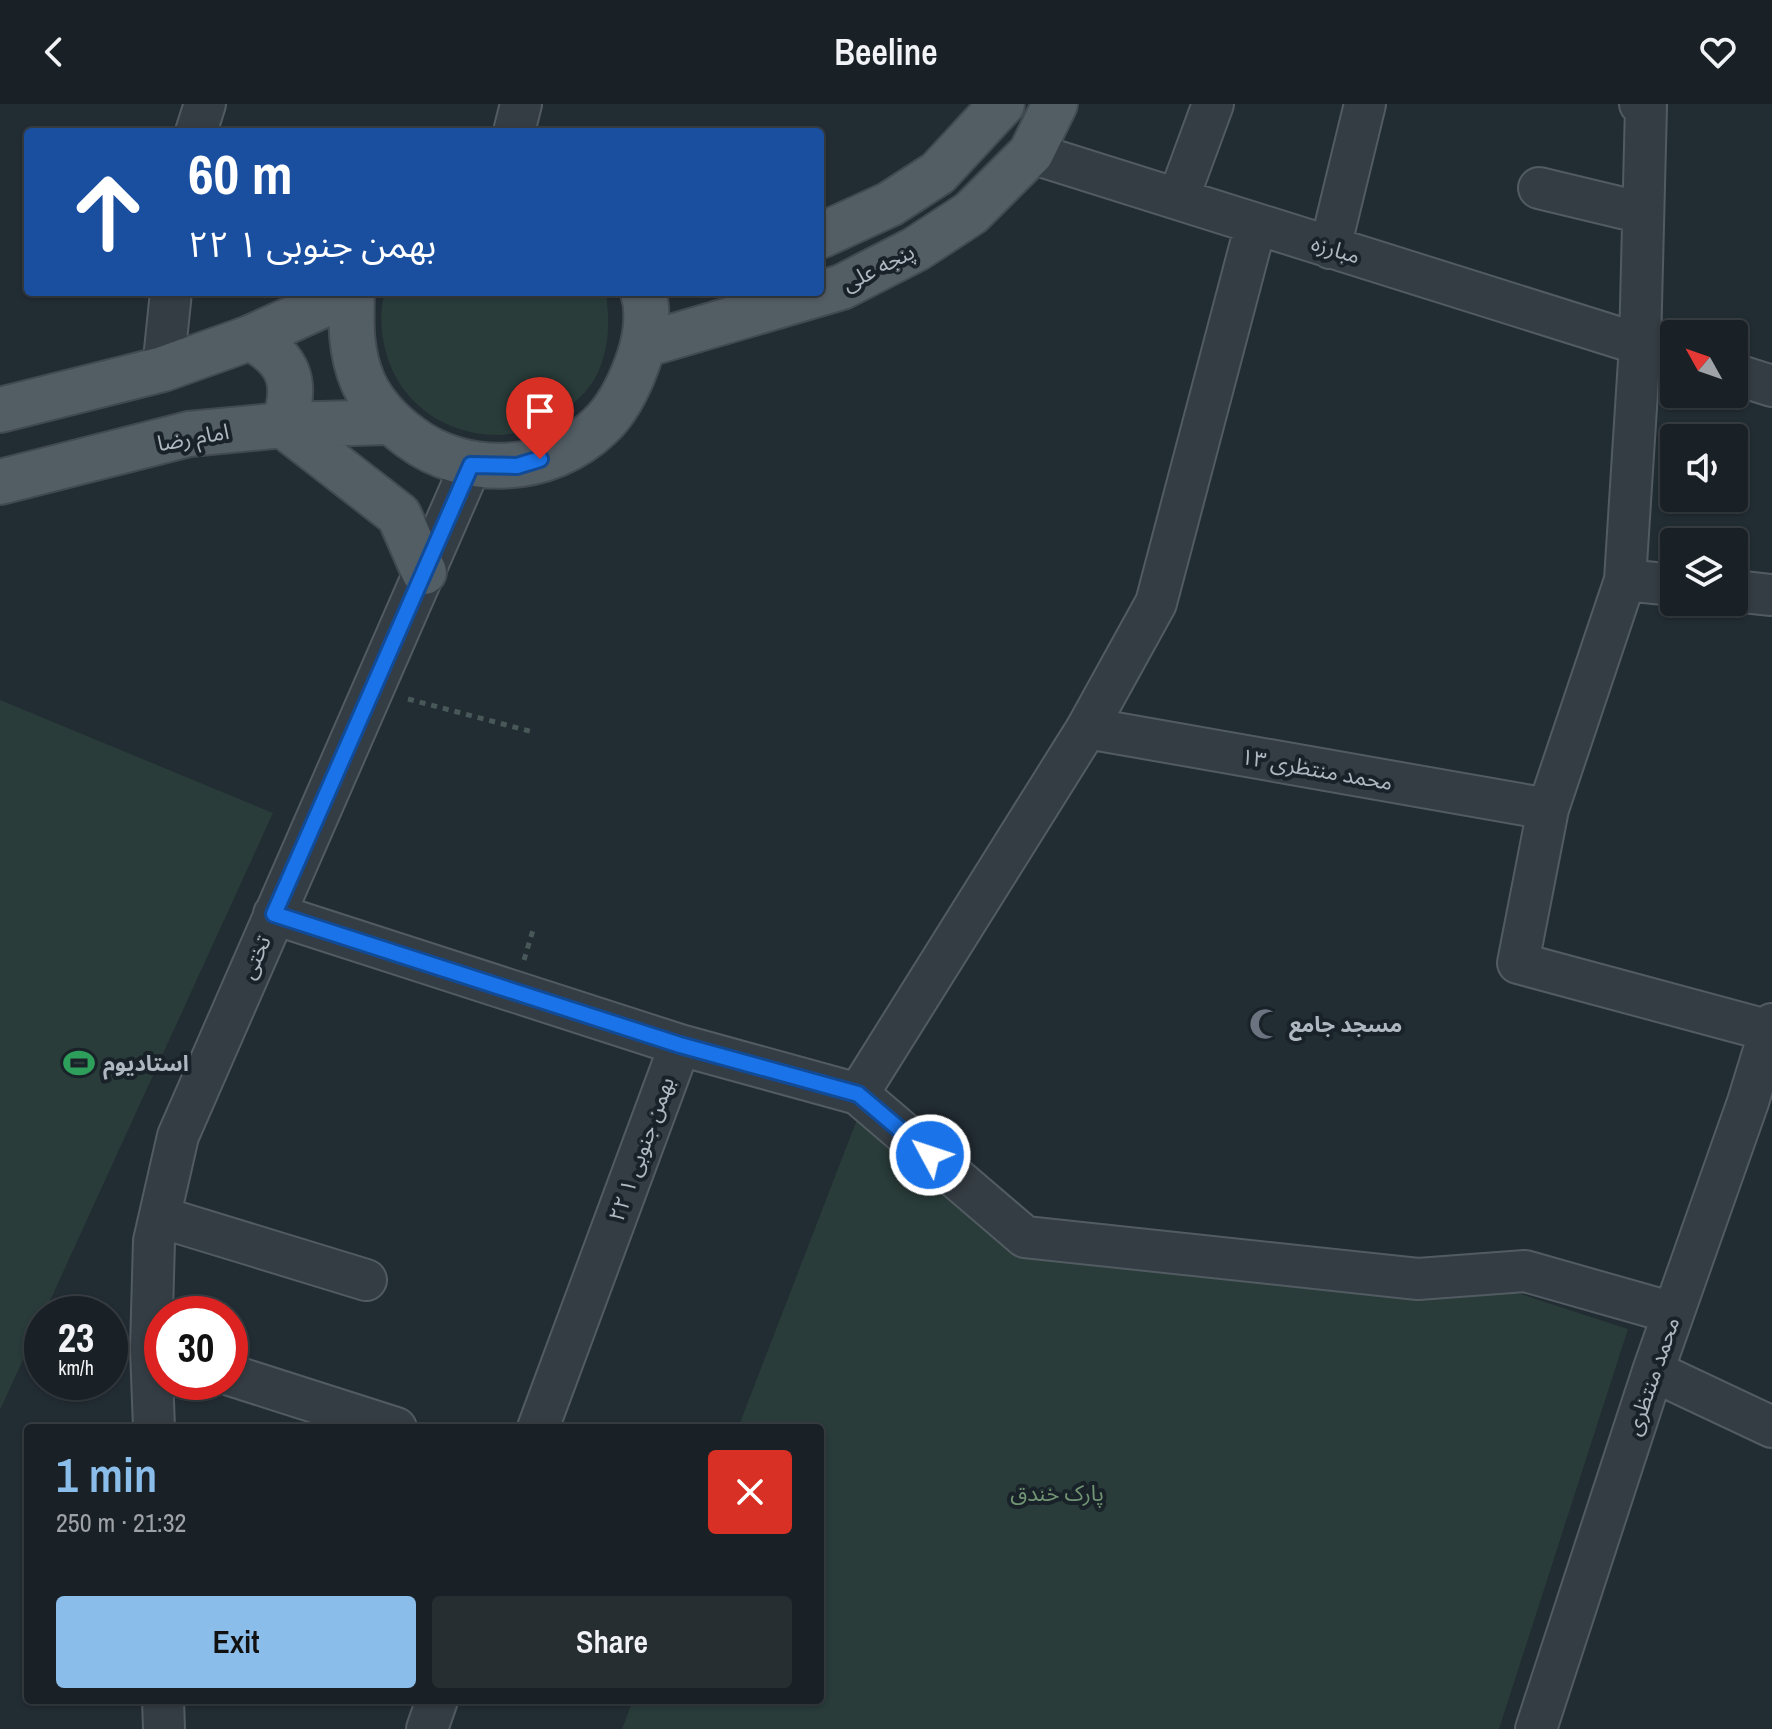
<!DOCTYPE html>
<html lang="en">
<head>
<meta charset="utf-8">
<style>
  body { margin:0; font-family:"Archivo Narrow","Noto Sans Arabic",sans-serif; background:#272e32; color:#f1f3f6; height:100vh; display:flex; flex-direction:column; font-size:30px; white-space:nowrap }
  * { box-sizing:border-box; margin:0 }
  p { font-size:26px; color:#9fa3a7 }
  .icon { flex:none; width:44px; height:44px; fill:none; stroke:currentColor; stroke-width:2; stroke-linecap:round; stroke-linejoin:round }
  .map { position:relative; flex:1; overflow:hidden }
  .side { position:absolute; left:24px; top:1320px; width:800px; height:280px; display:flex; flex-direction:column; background:#1a2126; border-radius:8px; box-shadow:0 2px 6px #0004,0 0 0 2px #383e43 }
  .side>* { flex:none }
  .guide { position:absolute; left:24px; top:24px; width:800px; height:168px; border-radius:8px; box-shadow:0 2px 6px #0004,0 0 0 2px #383e43; background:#1a4fa0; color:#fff; overflow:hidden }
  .needle { width:52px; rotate:310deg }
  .controls { position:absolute; left:1660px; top:216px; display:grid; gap:16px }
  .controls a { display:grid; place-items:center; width:88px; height:88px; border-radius:8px; background:#1a2126; box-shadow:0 2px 6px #0004,0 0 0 2px #383e43; font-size:40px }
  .speed { position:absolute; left:24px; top:1192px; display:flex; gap:16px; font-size:40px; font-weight:700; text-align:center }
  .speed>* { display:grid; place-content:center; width:104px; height:104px; border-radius:50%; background:#1a2126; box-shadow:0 2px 6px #0004,0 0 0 2px #383e43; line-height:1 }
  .speed small { font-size:20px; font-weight:400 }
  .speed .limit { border:12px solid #d22; background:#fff; color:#111 }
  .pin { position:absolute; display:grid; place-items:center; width:68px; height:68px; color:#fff; margin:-82px -34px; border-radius:50% 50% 50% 0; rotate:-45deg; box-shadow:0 0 8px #0007 }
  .pin .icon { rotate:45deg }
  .me { position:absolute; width:88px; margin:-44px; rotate:310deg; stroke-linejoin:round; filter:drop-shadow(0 0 6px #0008) }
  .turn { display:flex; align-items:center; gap:28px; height:168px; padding:0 32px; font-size:36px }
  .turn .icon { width:104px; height:104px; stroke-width:2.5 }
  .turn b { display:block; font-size:56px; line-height:68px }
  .round { display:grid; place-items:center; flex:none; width:84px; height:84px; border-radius:8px; background:#272e32 }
  .head { display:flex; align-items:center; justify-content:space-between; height:136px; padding:0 32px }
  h1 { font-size:48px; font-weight:600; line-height:60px; color:#8bbdea }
  .primary-button { display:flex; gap:16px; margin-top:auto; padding:16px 32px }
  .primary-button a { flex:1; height:92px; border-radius:8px; background:#8bbdea; color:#111; font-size:32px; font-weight:600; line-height:92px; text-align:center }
  .primary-button a+a { background:#272e32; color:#f1f3f6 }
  header { display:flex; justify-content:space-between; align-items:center; height:104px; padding:0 32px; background:#1a2126; font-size:36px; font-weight:600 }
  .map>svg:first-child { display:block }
  .green { fill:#293c39 }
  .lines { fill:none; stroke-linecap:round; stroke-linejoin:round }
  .minor-casing { stroke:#525b62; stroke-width:44 }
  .major-casing { stroke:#414951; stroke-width:48 }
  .path { stroke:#485858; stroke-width:5; stroke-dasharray:6 6; stroke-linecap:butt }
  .minor { stroke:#353d44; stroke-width:40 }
  .major { stroke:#535d64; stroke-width:44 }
  .route-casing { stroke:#114b97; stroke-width:20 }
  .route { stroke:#1a73e8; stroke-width:14 }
  .labels { text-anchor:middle; stroke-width:8; stroke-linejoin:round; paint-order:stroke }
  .street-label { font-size:22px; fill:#afb8c1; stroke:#1a2229 }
  .poi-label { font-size:22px; font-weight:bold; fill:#afb8c1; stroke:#1a2229; text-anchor:start }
  .park-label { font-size:22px; fill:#719474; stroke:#1a2229 }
</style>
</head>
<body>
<header><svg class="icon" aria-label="back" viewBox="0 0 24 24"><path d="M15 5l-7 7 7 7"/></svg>Beeline<svg class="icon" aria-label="heart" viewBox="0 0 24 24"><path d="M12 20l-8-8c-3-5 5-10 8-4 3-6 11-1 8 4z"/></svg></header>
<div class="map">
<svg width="1772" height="1625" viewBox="0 0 1772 1625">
  <rect width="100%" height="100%" fill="#222c33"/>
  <path class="green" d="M 385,188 L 606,188 C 609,214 610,236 601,261 C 595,280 579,296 563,308 C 501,356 407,325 386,249 C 381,229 379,208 385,188 Z
    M 0,596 L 273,709 L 0,1306 Z
    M 863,1000 L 1023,1150 L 1499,1183 L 1628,1225 L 1499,1625 L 622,1625 L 633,1596 L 820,1596 L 820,1324 L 738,1324 Z"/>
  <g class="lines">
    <defs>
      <path id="minor" d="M 1640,0 L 1646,2 L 1640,241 L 1625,476 L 1548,705 L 1518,859 L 1770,927
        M 196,28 L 205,0
        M 514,28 L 521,0
        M 1031,49 L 1674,251
        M 1539,84 L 1643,109
        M 1178,95 L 1213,0
        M 1256,120 L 1156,499 L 1087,624 L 858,990 L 1025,1133 L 1418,1175 L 1525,1167 L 1673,1209
        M 1330,144 L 1365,0
        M 163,265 L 171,188
        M 1734,270 L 1772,282
        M 1625,476 L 1674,481
        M 1734,487 L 1772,491
        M 1087,624 L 1548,705
        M 274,810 L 680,941 L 858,990
        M 160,1113 L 366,1176
        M 1653,1267 L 1772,1323
        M 230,1271 L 396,1324
        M 154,1324 L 151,1245 L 154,1137 L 178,1032 L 471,361
        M 538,1324 L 680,941
        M 163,1596 L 164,1625
        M 427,1625 L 437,1596
        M 1536,1625 L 1653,1267 L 1748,998 L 1772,920"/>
      <path id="major" d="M 820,132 L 890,100 L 938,69 L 1002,0
        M 352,188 C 351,219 350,248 363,278 C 373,300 391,319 410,333 C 466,375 549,371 600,322 C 618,305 629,282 637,260 C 645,239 650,210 643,188
        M 250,234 C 289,254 299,279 283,321 L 399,411 L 424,468
        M 644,241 L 842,183 L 916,145 L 971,109 L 1031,49 L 1055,0
        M 0,306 L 163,265 L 250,234 L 352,188
        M 0,378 L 189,330 L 283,321 L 390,318"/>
    </defs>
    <use href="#minor" class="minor-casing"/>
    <use href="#major" class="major-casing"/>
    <path class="path" d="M 408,595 L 533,628
      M 524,856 L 533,826"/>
    <use href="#minor" class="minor"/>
    <use href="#major" class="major"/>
  </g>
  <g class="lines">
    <defs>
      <path id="route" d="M 540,355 L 517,362 L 471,361 L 274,810 L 680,941 L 858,990 L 930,1051"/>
    </defs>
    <use href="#route" class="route-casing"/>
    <use href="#route" class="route"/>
  </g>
  <defs>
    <symbol id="mosque-bare" viewBox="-9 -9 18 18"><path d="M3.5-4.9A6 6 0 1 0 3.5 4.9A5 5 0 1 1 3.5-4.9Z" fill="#6b7280" stroke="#1a2229" stroke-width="2.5" paint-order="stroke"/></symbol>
    <symbol id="stadium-bare" viewBox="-9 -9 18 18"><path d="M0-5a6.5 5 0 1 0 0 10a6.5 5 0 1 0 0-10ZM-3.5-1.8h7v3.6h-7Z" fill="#2e9e5b" stroke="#1a2229" stroke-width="2.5" paint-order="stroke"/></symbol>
  </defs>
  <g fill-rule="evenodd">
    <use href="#mosque-bare" x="1243" y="898" width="44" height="44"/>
    <use href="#stadium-bare" x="57" y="937" width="44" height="44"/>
  </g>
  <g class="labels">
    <g class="street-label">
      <text transform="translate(1336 145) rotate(17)" y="8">مبارزه</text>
      <text transform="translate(878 163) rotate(-27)" y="8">پنجه علی</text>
      <text transform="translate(193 333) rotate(-10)" y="8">امام رضا</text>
      <text transform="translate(1317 665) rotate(10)" y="8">محمد منتظری ۱۳</text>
      <text transform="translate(255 853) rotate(-66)" y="8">تختی</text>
      <text transform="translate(641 1045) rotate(-70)" y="8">۲۲ بهمن جنوبی ۱</text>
      <text transform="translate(1652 1272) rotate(-71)" y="8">محمد منتظری</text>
    </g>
    <g class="poi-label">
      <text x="1289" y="928">مسجد جامع</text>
      <text x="103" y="967">استادیوم</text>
    </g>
    <g class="park-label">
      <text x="1057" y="1397">پارک خندق</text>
    </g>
  </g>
</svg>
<div class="controls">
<a><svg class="needle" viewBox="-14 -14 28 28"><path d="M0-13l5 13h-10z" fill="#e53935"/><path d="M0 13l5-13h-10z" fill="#9fa3a7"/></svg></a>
<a><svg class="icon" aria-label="sound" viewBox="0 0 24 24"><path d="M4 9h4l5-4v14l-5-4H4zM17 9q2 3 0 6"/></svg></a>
<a><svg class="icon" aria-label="layers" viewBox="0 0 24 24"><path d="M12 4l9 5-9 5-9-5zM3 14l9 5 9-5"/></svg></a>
</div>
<div class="speed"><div>23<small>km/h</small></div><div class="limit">30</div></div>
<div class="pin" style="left:540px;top:355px;background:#d93025"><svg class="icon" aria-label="arrive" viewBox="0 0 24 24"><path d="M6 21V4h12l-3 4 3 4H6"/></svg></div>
<svg class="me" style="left:930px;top:1051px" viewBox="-20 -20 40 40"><circle r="17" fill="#1a73e8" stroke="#fff" stroke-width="3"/><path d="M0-11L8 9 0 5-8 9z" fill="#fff"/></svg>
<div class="guide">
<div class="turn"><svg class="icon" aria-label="ahead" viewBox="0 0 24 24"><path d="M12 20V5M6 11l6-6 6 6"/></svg><div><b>60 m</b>۲۲ بهمن جنوبی ۱</div></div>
</div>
<section class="side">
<div class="head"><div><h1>1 min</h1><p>250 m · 21:32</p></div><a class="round" style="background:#d93025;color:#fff"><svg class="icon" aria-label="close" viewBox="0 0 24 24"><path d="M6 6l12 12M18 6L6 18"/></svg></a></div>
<div class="primary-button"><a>Exit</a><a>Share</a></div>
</section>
</div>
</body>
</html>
